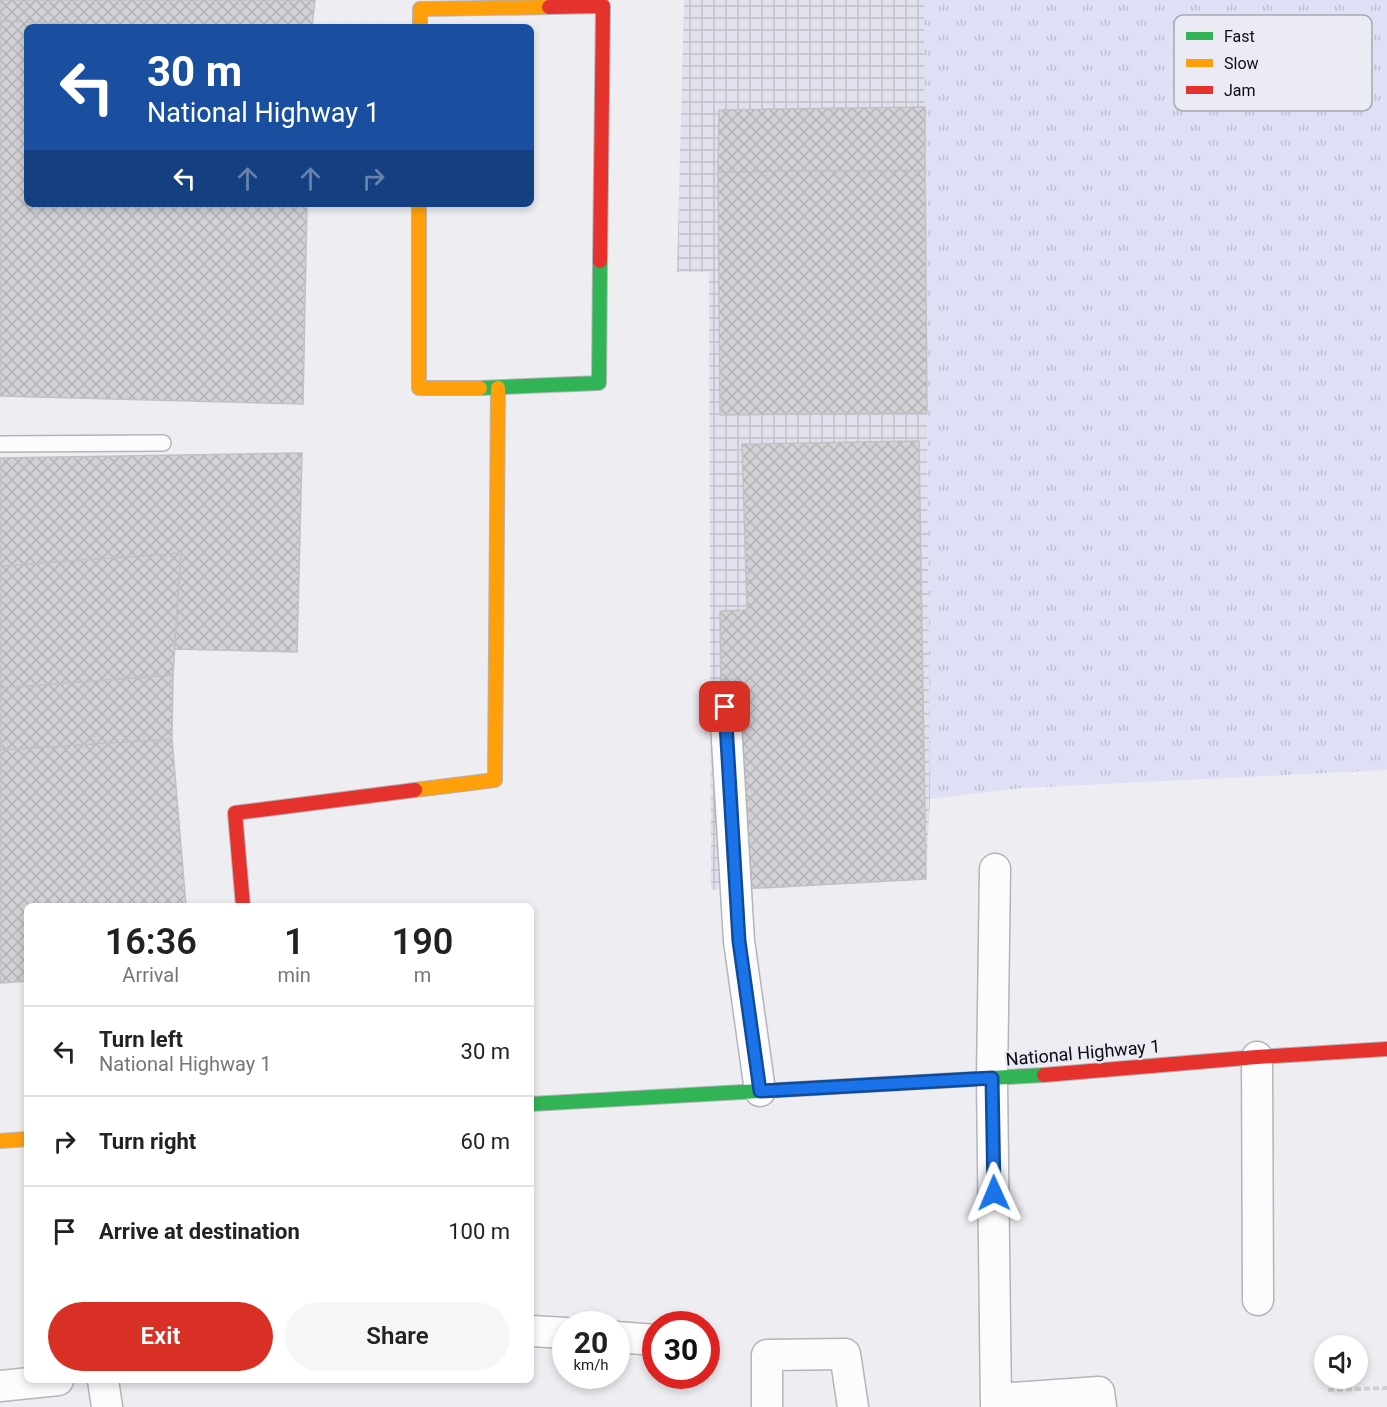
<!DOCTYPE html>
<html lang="en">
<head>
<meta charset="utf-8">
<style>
  body { margin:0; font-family:Roboto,sans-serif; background:#f6f6f6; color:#222; height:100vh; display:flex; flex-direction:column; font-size:22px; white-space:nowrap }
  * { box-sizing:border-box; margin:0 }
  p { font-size:20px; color:#767676 }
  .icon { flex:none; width:33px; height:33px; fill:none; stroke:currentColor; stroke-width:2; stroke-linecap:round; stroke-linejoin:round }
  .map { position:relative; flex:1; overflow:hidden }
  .side { position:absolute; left:24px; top:903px; width:510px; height:480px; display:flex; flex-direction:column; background:#fff; border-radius:9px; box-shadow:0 3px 9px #0003 }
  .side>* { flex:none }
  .hud { position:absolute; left:24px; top:24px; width:510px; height:183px; border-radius:9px; box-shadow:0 3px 9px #0003; background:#1a4fa0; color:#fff; overflow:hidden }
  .buttons { position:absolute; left:1314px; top:1335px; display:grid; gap:12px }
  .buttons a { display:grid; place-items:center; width:54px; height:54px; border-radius:50%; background:#fff; box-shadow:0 3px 9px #0003; font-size:30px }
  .speed { position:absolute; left:552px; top:1311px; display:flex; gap:12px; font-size:30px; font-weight:700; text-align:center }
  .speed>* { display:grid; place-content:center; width:78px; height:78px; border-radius:50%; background:#fff; box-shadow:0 3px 9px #0003; line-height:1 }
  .speed small { font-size:15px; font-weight:400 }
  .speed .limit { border:9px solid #d22; background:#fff; color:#111 }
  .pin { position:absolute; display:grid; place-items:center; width:51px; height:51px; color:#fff; margin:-26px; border-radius:12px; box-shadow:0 3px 9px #0006 }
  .me { position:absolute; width:66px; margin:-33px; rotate:359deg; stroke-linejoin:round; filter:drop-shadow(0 0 4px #0008) }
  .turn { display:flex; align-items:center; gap:21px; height:126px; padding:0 24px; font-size:27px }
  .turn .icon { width:78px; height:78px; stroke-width:2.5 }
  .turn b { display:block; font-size:42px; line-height:51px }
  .lanes { display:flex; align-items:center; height:57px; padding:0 24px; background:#0003; justify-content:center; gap:30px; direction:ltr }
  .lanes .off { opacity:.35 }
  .eta { display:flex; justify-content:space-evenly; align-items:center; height:102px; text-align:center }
  .eta b { font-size:36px; font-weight:600; line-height:42px }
  .cta { display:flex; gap:12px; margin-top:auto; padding:12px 24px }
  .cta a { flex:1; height:69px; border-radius:36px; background:#d93025; color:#fff; font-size:24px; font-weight:600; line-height:69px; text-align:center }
  .cta a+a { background:#f6f6f6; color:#222 }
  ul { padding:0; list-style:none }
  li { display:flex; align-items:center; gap:18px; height:90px; padding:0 24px; border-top:2px solid #e0e0e0 }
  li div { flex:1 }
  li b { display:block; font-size:22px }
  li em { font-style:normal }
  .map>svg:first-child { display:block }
  .industrial { fill:url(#industrial-grid) }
  .grass { fill:url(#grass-tufts) }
  .building { fill:url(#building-cross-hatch); stroke:#c1c1c5; stroke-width:1.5 }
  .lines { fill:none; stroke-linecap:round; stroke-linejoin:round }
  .lane-casing { stroke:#b4b4b9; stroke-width:18 }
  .street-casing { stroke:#b4b4b9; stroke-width:33 }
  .fast-casing { stroke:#b4b4b9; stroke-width:16 }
  .slow-casing { stroke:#b4b4b9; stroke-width:16 }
  .jam-casing { stroke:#b4b4b9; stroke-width:16 }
  .path { stroke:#d0d0d2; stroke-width:4; stroke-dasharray:6 3; stroke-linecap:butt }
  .lane { stroke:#fcfcfd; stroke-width:15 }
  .street { stroke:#fcfcfd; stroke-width:30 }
  .fast { stroke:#30b455; stroke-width:14 }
  .slow { stroke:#ff9f0a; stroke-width:14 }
  .jam { stroke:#e5322d; stroke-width:14 }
  .route-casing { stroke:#114b97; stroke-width:15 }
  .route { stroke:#1a73e8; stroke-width:10 }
  .labels { text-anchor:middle; stroke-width:4.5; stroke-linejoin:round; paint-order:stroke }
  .street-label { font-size:18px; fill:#0c0c10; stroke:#eaebf5 }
  .key { fill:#eaebf5; stroke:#a7a8b0; stroke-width:1.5 }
  .key-label { font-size:16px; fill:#0c0c10 }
</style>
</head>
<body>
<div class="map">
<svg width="1387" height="1407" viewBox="0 0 1387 1407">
  <defs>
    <pattern id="industrial-grid" width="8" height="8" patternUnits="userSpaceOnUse" patternTransform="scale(1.5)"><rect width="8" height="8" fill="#e0e1ec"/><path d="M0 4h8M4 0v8" fill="none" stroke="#bfc0c9"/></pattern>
    <pattern id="grass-tufts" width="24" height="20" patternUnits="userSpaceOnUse" patternTransform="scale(1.5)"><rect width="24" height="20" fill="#dfe0f5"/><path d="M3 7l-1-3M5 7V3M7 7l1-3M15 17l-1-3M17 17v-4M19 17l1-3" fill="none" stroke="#bebfd1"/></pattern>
    <pattern id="building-cross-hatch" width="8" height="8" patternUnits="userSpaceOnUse" patternTransform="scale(1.5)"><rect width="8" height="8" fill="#d2d2d6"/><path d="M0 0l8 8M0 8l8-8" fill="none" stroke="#b3b3b7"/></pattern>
  </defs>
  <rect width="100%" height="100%" fill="#ededf2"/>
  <path class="industrial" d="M 684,0 L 924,0 L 930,799 L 926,879 L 711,890 L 709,272 L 677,272 Z"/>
  <path class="grass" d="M 924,0 L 1387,0 L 1387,770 L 1022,788 L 930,799 Z"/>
  <path class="building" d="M 0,0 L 315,0 L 312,27 L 146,27 L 0,21 Z
    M 0,21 L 146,27 L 27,27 L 27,204 L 307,204 L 303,404 L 0,396 Z
    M 925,107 L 925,170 L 718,172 L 719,110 Z
    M 925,170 L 927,413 L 720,415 L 718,172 Z
    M 919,441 L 926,879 L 723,890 L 720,611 L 747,610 L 742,444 Z
    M 302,453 L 297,652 L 174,649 L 181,553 L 0,566 L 0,458 Z
    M 181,553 L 173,675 L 0,688 L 0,566 Z
    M 173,675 L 172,739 L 0,750 L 0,688 Z
    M 172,739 L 186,906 L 27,906 L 27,981 L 0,983 L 0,750 Z"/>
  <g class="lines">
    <defs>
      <path id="lane" d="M 0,444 L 163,443"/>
      <path id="street" d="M 725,707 L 739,941 L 760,1091
        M 995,869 L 992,1079 L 996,1407
        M 1257,1057 L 1258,1300
        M 531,1331 L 566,1333
        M 616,1337 L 656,1340
        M 103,1380 L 107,1407
        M 0,1386 L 58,1380
        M 997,1399 L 1099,1392 L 1101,1407
        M 767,1407 L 767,1355 L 845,1354 L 853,1407"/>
      <path id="fast" d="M 480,388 L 599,383 L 600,261
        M 531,1104 L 1044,1075"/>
      <path id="slow" d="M 420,27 L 420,9 L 549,7
        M 419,204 L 419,388 L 480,388
        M 415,790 L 495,780 L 498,388
        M 0,1141 L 27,1139"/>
      <path id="jam" d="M 549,7 L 603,6 L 600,261
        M 243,906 L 235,813 L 415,790
        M 1044,1075 L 1257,1057 L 1387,1049"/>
    </defs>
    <use href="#lane" class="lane-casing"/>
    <use href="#street" class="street-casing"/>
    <use href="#fast" class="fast-casing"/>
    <use href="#slow" class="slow-casing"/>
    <use href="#jam" class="jam-casing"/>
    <path class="path" d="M 1328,1390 L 1387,1388"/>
    <use href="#lane" class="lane"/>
    <use href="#street" class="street"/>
    <use href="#fast" class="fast"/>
    <use href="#slow" class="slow"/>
    <use href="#jam" class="jam"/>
  </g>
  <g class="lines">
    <defs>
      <path id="route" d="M 725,707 L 739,941 L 760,1091 L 992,1078 L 994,1193"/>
    </defs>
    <use href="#route" class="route-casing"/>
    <use href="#route" class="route"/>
  </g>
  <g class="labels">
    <g class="street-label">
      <text transform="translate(1083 1053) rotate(-5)" y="6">National Highway 1</text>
    </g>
  </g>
  <rect x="1174" y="15" width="198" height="96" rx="9" class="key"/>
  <rect x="1186" y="32" width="27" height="8" fill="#30b455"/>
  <rect x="1186" y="59" width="27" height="8" fill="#ff9f0a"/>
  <rect x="1186" y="86" width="27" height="8" fill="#e5322d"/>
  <g class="key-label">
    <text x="1224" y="42">Fast</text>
    <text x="1224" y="69">Slow</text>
    <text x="1224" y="96">Jam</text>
  </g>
</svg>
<div class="buttons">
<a><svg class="icon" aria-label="sound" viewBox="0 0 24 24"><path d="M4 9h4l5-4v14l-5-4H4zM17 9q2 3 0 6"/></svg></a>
</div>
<div class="speed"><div>20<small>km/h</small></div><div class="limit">30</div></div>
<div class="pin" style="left:725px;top:707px;background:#d93025"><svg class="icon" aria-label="arrive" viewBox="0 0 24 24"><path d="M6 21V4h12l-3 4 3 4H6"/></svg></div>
<svg class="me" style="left:994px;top:1193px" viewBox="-20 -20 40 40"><path d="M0-17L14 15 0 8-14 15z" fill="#1a73e8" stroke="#fff" stroke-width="4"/></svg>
<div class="hud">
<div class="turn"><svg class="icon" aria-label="left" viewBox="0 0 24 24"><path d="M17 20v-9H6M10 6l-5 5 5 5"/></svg><div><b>30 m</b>National Highway 1</div></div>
<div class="lanes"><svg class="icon" aria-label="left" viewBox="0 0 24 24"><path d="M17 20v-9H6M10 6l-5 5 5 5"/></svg><svg class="icon off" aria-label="ahead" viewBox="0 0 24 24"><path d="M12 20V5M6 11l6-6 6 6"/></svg><svg class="icon off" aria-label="ahead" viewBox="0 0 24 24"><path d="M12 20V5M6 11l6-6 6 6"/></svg><svg class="icon off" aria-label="right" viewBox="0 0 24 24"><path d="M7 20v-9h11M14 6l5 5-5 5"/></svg></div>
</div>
<section class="side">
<div class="eta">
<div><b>16:36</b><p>Arrival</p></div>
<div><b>1</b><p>min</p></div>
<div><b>190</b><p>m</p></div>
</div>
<ul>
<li><svg class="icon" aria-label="left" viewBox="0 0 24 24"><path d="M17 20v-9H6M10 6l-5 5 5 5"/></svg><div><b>Turn left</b><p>National Highway 1</p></div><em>30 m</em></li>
<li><svg class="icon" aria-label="right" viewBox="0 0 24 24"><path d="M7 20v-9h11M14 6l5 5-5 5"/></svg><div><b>Turn right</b></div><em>60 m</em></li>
<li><svg class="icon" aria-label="arrive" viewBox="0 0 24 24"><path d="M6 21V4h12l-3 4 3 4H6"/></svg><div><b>Arrive at destination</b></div><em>100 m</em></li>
</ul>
<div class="cta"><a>Exit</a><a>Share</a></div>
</section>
</div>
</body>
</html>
